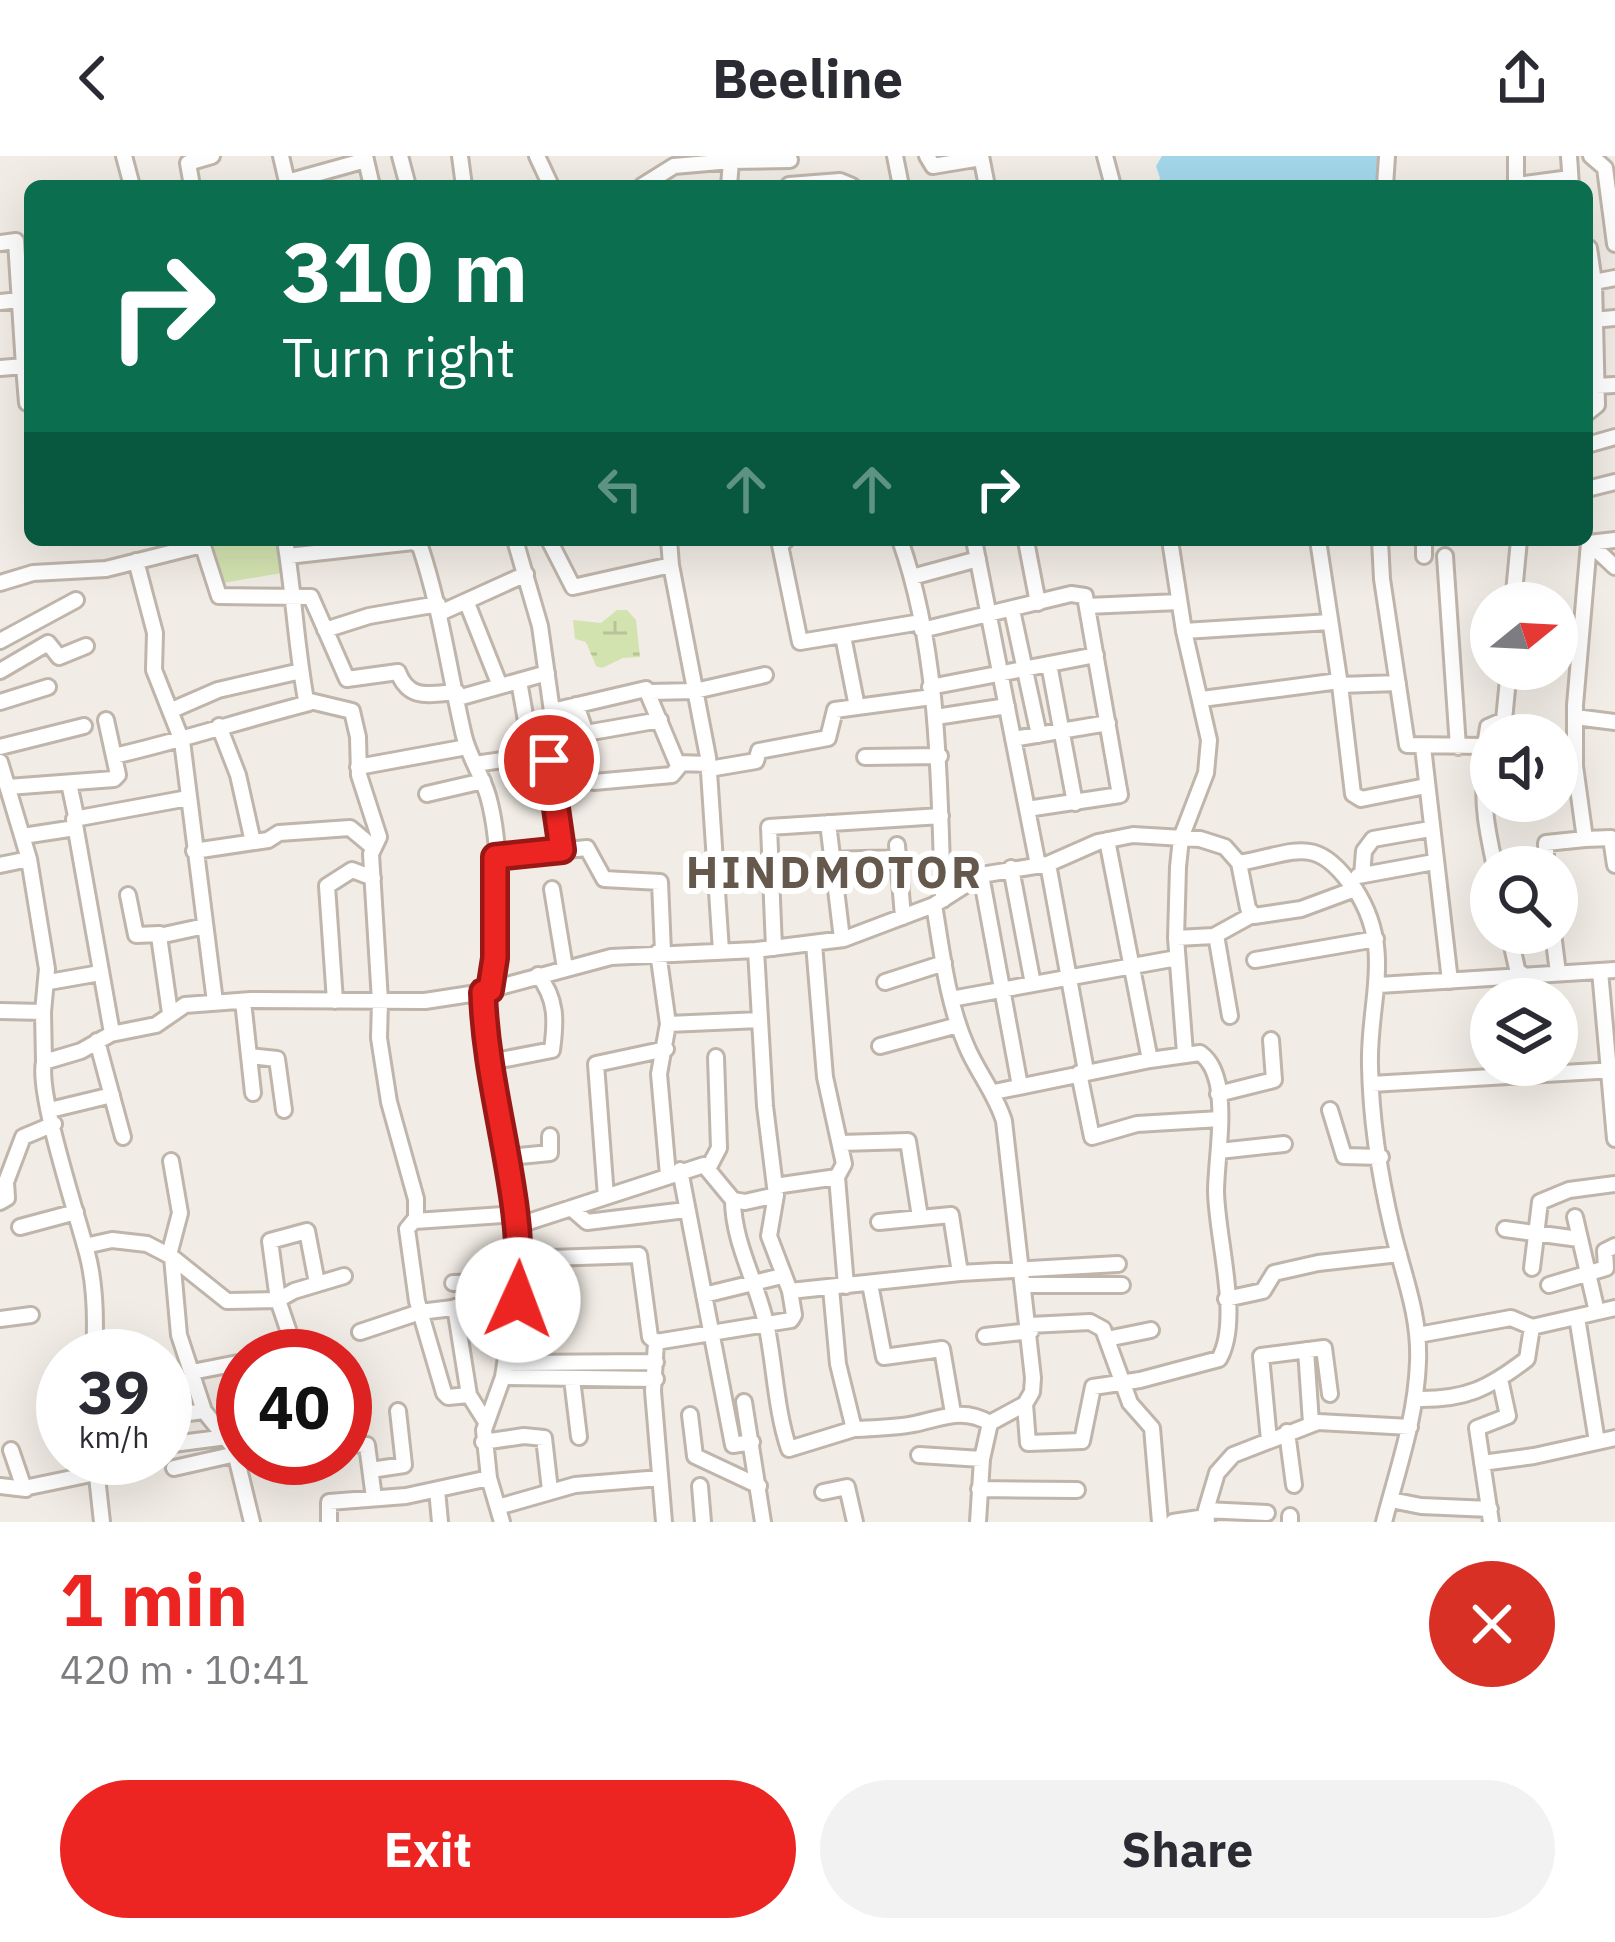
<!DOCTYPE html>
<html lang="en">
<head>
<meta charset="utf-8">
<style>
  body { margin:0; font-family:"IBM Plex Sans",sans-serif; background:#f2f2f3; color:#2b2b33; height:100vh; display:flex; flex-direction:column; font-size:45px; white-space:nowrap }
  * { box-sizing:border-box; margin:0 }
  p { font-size:39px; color:#7c7c81 }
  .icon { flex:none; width:66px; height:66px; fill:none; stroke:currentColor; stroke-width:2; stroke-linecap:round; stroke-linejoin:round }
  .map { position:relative; height:1366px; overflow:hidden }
  .panel { display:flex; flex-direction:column; background:#fff; flex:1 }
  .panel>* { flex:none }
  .guide { position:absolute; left:24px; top:24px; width:1569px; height:366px; border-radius:18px; box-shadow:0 12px 48px #0002; background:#0b6e4f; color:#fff; overflow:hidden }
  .needle { width:78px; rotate:72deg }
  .fabs { position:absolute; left:1470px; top:426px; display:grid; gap:24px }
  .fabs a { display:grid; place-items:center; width:108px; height:108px; border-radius:50%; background:#fff; box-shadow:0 12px 48px #0002; font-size:60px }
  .speed { position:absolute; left:36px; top:1173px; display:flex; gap:24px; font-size:60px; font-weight:700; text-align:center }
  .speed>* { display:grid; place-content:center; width:156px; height:156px; border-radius:50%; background:#fff; box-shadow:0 12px 48px #0002; line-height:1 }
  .speed small { font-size:30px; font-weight:400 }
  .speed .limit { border:18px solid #d22; background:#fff; color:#111 }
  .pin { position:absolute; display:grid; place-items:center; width:102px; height:102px; color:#fff; margin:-51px; border:6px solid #fff; border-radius:50%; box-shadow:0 3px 12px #0007 }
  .me { position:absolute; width:132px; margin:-66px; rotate:2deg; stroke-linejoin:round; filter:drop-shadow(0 0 9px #0008) }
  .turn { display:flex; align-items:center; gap:42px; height:252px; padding:0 60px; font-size:54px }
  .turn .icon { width:156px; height:156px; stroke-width:2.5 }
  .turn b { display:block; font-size:84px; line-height:102px }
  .lanes { display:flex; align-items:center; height:114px; padding:0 60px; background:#0003; justify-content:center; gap:60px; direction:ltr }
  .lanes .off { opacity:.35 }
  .round { display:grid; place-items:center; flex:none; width:126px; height:126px; border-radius:63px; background:#f2f2f3 }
  .summary { display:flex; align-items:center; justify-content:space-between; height:204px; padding:0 60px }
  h1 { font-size:72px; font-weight:700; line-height:90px; color:#ec2522 }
  .action { display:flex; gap:24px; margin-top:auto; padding:24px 60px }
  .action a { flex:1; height:138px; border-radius:72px; background:#ec2522; color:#fff; font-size:48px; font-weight:700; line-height:138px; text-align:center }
  .action a+a { background:#f2f2f3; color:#2b2b33 }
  header { display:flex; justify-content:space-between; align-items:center; height:156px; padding:0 60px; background:#fff; font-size:54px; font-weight:700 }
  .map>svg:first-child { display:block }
  .wetland { fill:url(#wetland-marsh) }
  .garden { fill:#d3e3b0 }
  .water { fill:#a4d7eb }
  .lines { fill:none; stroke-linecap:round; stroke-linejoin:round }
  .minor-casing { stroke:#bfb5ab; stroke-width:20 }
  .minor { stroke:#fff; stroke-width:14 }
  .route-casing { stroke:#991816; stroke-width:30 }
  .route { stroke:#ec2522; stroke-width:21 }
  .labels { text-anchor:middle; stroke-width:12; stroke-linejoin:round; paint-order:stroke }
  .district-label { font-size:45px; font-weight:bold; letter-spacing:3px; fill:#65584d; stroke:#fff }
</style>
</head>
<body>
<header><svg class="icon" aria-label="back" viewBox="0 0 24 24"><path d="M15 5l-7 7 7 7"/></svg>Beeline<svg class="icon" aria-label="share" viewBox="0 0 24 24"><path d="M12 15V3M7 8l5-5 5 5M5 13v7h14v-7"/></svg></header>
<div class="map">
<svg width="1615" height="1366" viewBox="0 0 1615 1366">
  <defs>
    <pattern id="wetland-marsh" width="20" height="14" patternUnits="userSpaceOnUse" patternTransform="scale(3)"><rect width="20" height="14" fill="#d3e3b0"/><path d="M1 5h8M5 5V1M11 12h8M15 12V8" fill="none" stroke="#b6c498"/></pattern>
  </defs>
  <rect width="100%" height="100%" fill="#f1ece5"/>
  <path class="wetland" d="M 617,454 L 627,454 L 636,464 L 640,501 L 623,502 L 602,512 L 596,510 L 586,486 L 575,483 L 573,464 L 601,467 Z"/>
  <path class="garden" d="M 209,384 L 281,384 L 287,416 L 223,427 Z"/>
  <path class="water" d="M 1162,0 L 1383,0 L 1382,30 L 1157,30 L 1160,22 L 1156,10 Z"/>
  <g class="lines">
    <defs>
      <path id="minor" d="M 124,0 L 132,30
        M 281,0 L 288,30
        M 365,0 L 372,30
        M 400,0 L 408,30
        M 460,0 L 464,30
        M 537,0 L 551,30
        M 895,0 L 901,30
        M 927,0 L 933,10 L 981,2
        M 981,0 L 987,30
        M 1105,0 L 1113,30
        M 1516,0 L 1516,30
        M 1569,0 L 1571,30
        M 1591,0 L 1605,12 L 1615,88
        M 287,26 L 366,4
        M 789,29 L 840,25 L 852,30
        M 1516,29 L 1570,22
        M 192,30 L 188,7 L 212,0
        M 642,30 L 674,10 L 731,5
        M 729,30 L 731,5 L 790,4
        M 1385,30 L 1387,0
        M 0,87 L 16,85 L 24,210 L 0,212
        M 1589,92 L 1594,126
        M 0,146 L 19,144
        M 1593,164 L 1615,162
        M 1596,230 L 1615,229
        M 27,247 L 24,210 L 30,209
        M 1587,257 L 1597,249 L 1594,126 L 1615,122
        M 1587,289 L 1615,281
        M 1587,333 L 1615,326
        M 201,384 L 219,440 L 311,441 L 347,523 L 398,516 C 409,545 429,538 457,536
        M 285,384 C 294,438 296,490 306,544 L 352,555 L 358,581 L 359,619 L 379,681 L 371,698 L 380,845 L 379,882 L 389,946 L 416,1043 L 416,1062 L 407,1073 L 417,1145 L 444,1237 L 448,1241 L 469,1239 L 486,1266
        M 515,384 L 540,470 L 557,591 L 549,605 L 562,694
        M 549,384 L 573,431 L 671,409 L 708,601 L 721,795
        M 669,384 L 671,409
        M 786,384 L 780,389 L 800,486 L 921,466
        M 900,384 C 940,496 939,627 943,744
        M 974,384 L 1038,709
        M 1170,384 L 1184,475 L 1209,584 L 1206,617 L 1181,682 L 1178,711 L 1176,782 L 1185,897
        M 1318,384 L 1340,529 L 1398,527
        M 1380,384 L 1382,423 L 1407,589 L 1485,590 L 1488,571 L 1504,564 L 1509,513
        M 1424,384 L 1424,400
        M 1615,384 L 1589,387 L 1575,549 L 1575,610 L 1585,683 L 1611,682 L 1615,709
        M 1026,385 L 1038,447
        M 1588,386 L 1615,411
        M 288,400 L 413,386 L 420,390 C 441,453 449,516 464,580 C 469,601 482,619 488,640 C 504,696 498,777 491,834
        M 1445,400 L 1458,591
        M 136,405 L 155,477 L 154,514 L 182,585 L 215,846
        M 912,421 L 978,403
        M 0,427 L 33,417 L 106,413 L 202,389
        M 467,447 L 500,530
        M 1513,447 L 1519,384
        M 1087,450 L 1179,446
        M 1012,454 L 1039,579
        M 440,457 L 526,418
        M 325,474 L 369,460 L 438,448
        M 922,474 L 1071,438 L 1085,440 L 1120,639 L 1027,653
        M 1184,475 L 1330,466
        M 843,480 L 857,551 L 932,541
        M 0,485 L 76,444
        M 1049,508 L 1075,647
        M 0,515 L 48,487 L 59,501 L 86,490
        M 519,525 L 532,599
        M 1340,529 L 1353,638 L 1361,643 L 1426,630
        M 930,531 L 1096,499
        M 649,536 L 695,535 L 765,519
        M 458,542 L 547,517
        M 1202,543 L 1339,525
        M 0,546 L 48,531
        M 576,549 L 586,577 L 660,564
        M 172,554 L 218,534 L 301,515
        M 552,555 L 646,533 L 677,607 L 709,608
        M 936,561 L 1007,550
        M 1575,561 L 1615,566
        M 219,570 L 238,619 L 253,686
        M 1013,583 L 1108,567
        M 0,591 L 84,570
        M 1423,591 L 1450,825
        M 114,600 C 180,585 243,564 309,547
        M 865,601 L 940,600
        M 0,606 L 29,703 L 47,813 L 43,856 L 44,906
        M 475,608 L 557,596
        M 358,611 L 467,591
        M 709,613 L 756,605 L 759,595 L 828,582 L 835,554 L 857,551
        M 1491,613 L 1486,613 C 1481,647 1488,678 1495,711
        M 594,626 L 672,619 L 681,608
        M 69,627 L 76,660
        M 8,631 L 114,623 L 118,619 L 106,564
        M 427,638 L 483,625
        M 828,667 L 842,783
        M 23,680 L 75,672
        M 897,689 L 903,761
        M 194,695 L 268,684 L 279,677 L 350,672 L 374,692
        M 495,701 L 587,692 L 604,723 L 660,726 L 663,796
        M 829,704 L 898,702
        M 1239,707 C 1296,697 1316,677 1354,733
        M 1048,708 L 1086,915
        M 0,709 L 29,703
        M 1546,711 L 1546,687 L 1585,683
        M 1011,712 L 1033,828
        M 981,719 L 1020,930
        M 1362,719 L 1364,695 L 1373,683 L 1430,673
        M 1358,720 L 1434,706
        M 552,733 L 565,812
        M 128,739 L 136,779 L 160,778
        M 934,749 C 942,796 947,845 966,889 C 977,916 995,936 1004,965 L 1033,1222 L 1032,1236 L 1025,1248 L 990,1267 L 982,1303 L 978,1366
        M 1509,777 L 1518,817
        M 1553,777 L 1558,817
        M 1216,779 L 1230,860
        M 1176,782 L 1214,780 L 1252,759
        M 814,788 L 825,921 L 844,1008 L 837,1021
        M 774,792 L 769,671 L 941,660
        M 756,794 L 765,950 L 776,1039
        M 658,796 L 668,868 L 659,918 L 668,1019
        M 1255,804 L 1376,783
        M 1600,815 L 1615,983
        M 1521,817 L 1522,843
        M 49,826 L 100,817
        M 885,826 L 944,807
        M 1379,829 L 1615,814
        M 483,836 L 495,944 L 517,1049 L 521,1103 L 503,1221 L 484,1274 L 489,1322 L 502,1366
        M 951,843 L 1177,802
        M 243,845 L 253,937
        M 335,845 L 327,730 L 352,714 L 373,722
        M 0,855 L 43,856
        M 170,857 L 159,780 L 205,770
        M 668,868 L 760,864
        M 112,877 L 74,663 L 188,642
        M 97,885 L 123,981
        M 880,890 L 958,869
        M 249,900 L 277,903 L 284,954
        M 490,906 L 552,894 C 556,865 557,843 538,819
        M 1079,917 L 1092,981 L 1137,968 L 1220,963
        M 1371,928 L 1615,914
        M 994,936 L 1150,904
        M 1218,938 L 1274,924 L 1271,884
        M 50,954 L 112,939
        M 1330,954 L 1344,1000 L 1381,1001
        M 841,987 L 908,985 L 920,1061
        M 1219,995 L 1284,988
        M 509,1001 L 550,997 L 550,980
        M 709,1011 L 719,992 L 716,901
        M 680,1014 L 733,1289 L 752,1286
        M 775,1030 L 837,1021 L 846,1130
        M 606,1041 L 596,908 L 666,893
        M 733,1044 C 733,1088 759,1130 767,1172 C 775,1212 776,1255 789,1293 L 854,1273 L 838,1208 L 831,1132
        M 0,1046 L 7,1042 L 6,1026 L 23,981 L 54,968
        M 571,1052 L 587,1066 L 686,1054
        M 1575,1061 L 1597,1156
        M 415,1065 L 518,1058
        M 879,1066 L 951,1059 L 960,1117
        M 519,1069 L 704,1009 L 733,1044 L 745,1046 L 776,1039 L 769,1080 L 790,1135 L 960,1117 L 1118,1108
        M 20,1071 L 76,1056
        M 1505,1073 L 1579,1083
        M 85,1090 L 112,1084 L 147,1088 L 172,1101 L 227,1145 L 278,1144 L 297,1200
        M 169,1099 L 180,1057 L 171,1005
        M 172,1101 L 179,1179 L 204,1255 L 234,1292 L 252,1366
        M 521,1103 L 639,1099 L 650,1181 L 656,1186
        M 1532,1112 L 1540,1046 L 1569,1034 L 1615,1028
        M 317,1127 L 307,1075 L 270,1085 L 278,1144 L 294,1135 L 344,1120
        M 453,1127 L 519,1125
        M 870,1128 L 884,1201 L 942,1193 L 953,1257
        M 1025,1129 L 1122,1129
        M 1549,1129 L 1606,1112 L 1605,1095 L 1615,1090
        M 704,1139 L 782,1120
        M 1226,1143 L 1263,1135 L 1274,1117 L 1318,1107 L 1399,1098
        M 455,1151 L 469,1239
        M 1577,1161 L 1597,1286
        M 0,1163 L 31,1159
        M 1030,1169 L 1090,1166 L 1103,1173 L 1130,1247 L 1152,1272 L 1160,1366
        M 360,1176 L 420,1156 L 517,1144
        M 1418,1179 L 1511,1162 L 1532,1171
        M 985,1180 L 1031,1175
        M 1107,1183 L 1151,1174
        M 1306,1194 L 1311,1267
        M 94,1200 C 96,1166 96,1130 87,1097 C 77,1058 37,938 44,906 L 81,895 L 111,878 L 156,869 L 185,849 L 251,844 L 425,845 L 477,837 L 611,801 L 756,794 L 844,783 L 934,749 L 981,719 L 1048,708 L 1098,686 L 1133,679 L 1200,683 L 1225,691 L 1239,707 L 1248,752 L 1254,760 L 1301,753 L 1355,733 C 1395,795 1368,844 1370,910 C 1371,963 1380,1021 1392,1072 C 1403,1119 1420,1158 1418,1206 C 1416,1262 1398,1312 1384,1366
        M 505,1207 L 656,1206
        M 192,1216 L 243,1206
        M 503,1221 L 656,1223
        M 572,1223 L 579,1281
        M 1416,1243 C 1465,1244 1488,1233 1527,1203 L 1532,1171 L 1615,1152
        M 744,1246 L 763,1366
        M 47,1248 L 63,1246
        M 1025,1248 L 1028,1287 L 1082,1285 L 1093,1231 L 1140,1224 L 1219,1203 C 1242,1164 1216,1080 1216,1034 C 1217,999 1224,964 1218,929 C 1215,916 1211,905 1200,897 L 1150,904 L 1107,684
        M 690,1259 L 695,1300 L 759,1330
        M 165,1260 L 204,1255
        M 854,1273 C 873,1272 894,1272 914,1268 C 943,1262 962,1251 990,1267
        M 1287,1276 L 1294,1329
        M 1269,1284 L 1261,1200 L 1324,1192 L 1330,1238
        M 483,1286 L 524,1280 L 544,1282 L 550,1334
        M 345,1288 L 367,1289 L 374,1342
        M 165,1289 L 227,1281
        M 11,1294 L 24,1332 L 96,1317
        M 919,1299 L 982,1303
        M 95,1302 L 102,1366
        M 1482,1307 L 1534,1300 L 1615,1282
        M 95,1311 L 116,1302
        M 174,1312 L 236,1298
        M 371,1314 L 404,1309 L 398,1255
        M 0,1330 L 26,1333
        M 700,1330 L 703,1366
        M 979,1333 L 1077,1334
        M 437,1334 L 440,1366
        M 823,1336 L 847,1331 L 855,1366
        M 1391,1344 L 1421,1350 L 1490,1353
        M 498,1351 L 575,1329 L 660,1322
        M 1206,1354 L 1267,1357
        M 329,1366 L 329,1346 L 406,1340 L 489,1322
        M 664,1366 L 653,1235 L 656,1186 L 791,1164 L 794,1159 L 790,1135
        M 1173,1366 L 1206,1361
        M 1207,1366 L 1206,1354 L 1217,1317 L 1233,1299 L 1318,1266 L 1410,1271
        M 1290,1366 L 1290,1360
        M 1491,1366 L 1477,1272 L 1508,1260 L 1500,1223"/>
    </defs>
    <use href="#minor" class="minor-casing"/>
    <use href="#minor" class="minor"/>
  </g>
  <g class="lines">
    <defs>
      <path id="route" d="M 518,1144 C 526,1038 486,941 483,836 L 490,834 L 495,802 L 495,701 L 562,694 L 549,604"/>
    </defs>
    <use href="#route" class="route-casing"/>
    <use href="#route" class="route"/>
  </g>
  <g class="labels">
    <g class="district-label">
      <text x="835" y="732">HINDMOTOR</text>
    </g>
  </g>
</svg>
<div class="fabs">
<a><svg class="needle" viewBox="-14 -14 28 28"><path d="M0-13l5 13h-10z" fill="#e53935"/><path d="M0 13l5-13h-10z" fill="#7c7c81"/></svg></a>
<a><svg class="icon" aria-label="sound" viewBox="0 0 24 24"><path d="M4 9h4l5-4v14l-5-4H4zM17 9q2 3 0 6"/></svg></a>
<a><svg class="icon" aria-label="search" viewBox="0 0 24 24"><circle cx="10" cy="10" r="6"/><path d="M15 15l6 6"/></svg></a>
<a><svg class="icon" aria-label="layers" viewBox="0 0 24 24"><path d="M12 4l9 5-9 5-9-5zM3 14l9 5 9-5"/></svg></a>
</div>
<div class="speed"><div>39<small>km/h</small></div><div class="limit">40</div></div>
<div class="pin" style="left:549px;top:604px;background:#d93025"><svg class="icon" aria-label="arrive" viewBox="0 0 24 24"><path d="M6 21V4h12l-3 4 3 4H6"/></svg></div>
<svg class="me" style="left:518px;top:1144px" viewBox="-20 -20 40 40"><circle r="19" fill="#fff"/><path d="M0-13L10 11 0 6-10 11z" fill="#ec2522"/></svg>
<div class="guide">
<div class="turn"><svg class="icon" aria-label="right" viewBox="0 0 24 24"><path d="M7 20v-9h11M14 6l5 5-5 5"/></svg><div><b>310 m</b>Turn right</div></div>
<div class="lanes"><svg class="icon off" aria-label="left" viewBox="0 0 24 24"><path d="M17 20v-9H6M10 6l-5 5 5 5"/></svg><svg class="icon off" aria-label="ahead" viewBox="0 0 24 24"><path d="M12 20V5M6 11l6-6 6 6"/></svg><svg class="icon off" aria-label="ahead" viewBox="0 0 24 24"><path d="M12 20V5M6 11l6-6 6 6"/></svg><svg class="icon" aria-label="right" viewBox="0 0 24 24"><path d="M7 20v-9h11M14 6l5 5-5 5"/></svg></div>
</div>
</div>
<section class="panel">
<div class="summary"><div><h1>1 min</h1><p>420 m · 10:41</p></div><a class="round" style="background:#d93025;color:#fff"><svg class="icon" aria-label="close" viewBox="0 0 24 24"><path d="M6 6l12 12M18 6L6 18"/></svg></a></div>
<div class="action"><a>Exit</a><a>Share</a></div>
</section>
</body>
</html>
